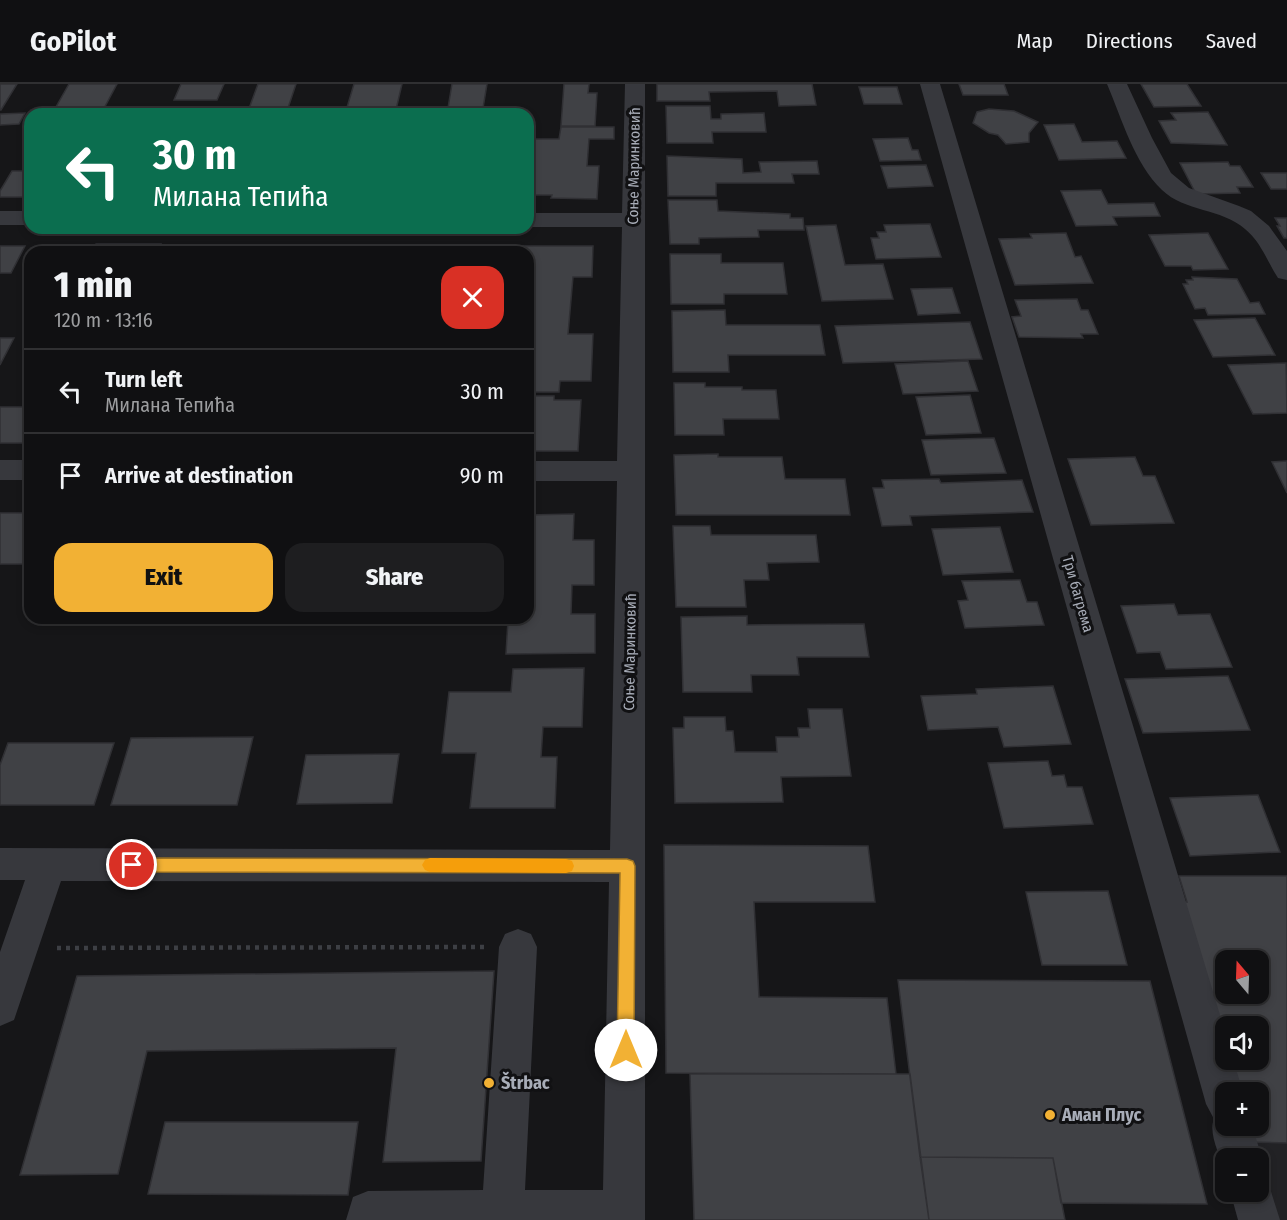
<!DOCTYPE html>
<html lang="en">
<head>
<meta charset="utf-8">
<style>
  body { margin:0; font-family:"Fira Sans Condensed",sans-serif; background:#1e1e20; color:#f1f3f6; height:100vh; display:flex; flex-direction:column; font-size:22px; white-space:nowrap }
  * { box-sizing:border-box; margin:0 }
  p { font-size:20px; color:#9c9d9f }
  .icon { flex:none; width:33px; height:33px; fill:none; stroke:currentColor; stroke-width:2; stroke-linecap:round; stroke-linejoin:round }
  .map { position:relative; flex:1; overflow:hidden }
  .sheet { position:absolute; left:24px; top:162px; width:510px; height:378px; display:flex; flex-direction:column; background:#101012; border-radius:18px; box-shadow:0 3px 9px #0003,0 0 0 2px #303032 }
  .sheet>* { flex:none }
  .top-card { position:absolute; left:24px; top:24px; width:510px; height:126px; border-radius:18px; box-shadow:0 3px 9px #0003,0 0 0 2px #303032; background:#0b6e4f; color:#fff; overflow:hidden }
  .needle { width:39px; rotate:341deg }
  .controls { position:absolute; left:1215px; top:866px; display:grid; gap:12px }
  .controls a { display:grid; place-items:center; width:54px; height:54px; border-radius:12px; background:#101012; box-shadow:0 3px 9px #0003,0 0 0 2px #303032; font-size:30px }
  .pin { position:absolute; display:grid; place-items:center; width:51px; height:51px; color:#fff; margin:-26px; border:3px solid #fff; border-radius:50%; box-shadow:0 2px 6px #0007 }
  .me { position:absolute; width:66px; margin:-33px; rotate:0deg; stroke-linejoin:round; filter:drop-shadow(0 0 4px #0008) }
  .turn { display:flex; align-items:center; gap:21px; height:126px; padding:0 30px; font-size:27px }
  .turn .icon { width:78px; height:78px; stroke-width:2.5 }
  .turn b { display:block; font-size:42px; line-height:51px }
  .round { display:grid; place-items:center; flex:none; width:63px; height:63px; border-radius:18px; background:#1e1e20 }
  .head { display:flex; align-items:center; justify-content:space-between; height:102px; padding:0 30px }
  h1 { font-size:36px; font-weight:800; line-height:45px }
  .primary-button { display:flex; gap:12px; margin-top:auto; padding:12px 30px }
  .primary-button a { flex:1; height:69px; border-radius:18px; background:#f2b134; color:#111; font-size:24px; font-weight:800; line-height:69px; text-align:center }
  .primary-button a+a { background:#1e1e20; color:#f1f3f6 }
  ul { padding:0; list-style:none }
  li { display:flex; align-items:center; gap:18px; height:84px; padding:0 30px; border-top:2px solid #303032 }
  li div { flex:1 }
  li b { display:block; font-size:22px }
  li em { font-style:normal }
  header { display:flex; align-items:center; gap:36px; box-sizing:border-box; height:84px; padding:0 30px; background:#101012; border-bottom:2px solid #303032 }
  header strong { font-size:28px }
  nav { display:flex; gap:33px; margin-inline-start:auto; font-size:21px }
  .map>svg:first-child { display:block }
  .built { fill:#222225 }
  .building { fill:#404145; stroke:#303034; stroke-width:1.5; fill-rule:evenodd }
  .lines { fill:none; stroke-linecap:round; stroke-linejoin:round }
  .path { stroke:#3d3f44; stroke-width:4.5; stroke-dasharray:4 5; stroke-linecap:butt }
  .minor { fill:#37383d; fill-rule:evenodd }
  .route { fill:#f2b134; stroke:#9d7322; stroke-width:1.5 }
  .slow { fill:#f59e0b }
  .poi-dot { fill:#f2b134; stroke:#111113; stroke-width:2 }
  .labels { text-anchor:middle; stroke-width:6; stroke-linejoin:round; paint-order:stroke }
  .street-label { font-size:15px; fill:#a8adb8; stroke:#111113 }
  .near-poi-label { font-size:18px; font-weight:bold; fill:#a8adb8; stroke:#111113; text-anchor:start }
</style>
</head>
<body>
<header>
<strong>GoPilot</strong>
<nav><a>Map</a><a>Directions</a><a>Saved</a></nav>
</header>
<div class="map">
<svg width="1287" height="1136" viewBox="0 0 1287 1136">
  <rect width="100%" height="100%" fill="#161618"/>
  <path class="built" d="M 1248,1058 L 1287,1059 L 1287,1136 L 1271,1136 L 1259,1094 L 1258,1074 Z"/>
  <path class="building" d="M 0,0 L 17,0 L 1,26 L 0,26 Z
    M 69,0 L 117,0 L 101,30 L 52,30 Z
    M 181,0 L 224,0 L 217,16 L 174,16 Z
    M 258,0 L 296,0 L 286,30 L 247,30 Z
    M 354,0 L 402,0 L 395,30 L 345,30 Z
    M 452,0 L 487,0 L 482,30 L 447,30 Z
    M 564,0 L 589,0 L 588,9 L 597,9 L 595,42 L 561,42 Z
    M 657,0 L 812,0 L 816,21 L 779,22 L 777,7 L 709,8 L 710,17 L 657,17 Z
    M 959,0 L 1004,0 L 1008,11 L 963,11 Z
    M 1141,0 L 1187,0 L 1201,22 L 1154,23 Z
    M 859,3 L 897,3 L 902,20 L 864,20 Z
    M 666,22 L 710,22 L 711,35 L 721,35 L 721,30 L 764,29 L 766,48 L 712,48 L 713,59 L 667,59 Z
    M 989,25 L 1014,27 L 1038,38 L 1029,49 L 1029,58 L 1006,60 L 998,51 L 989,49 L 973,39 L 977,28 Z
    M 1208,28 L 1227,61 L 1171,59 L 1159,37 L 1176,36 L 1171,29 Z
    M 25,29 L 19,40 L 0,41 L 0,30 Z
    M 1074,40 L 1082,58 L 1117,57 L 1126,74 L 1059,76 L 1044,41 Z
    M 561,43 L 614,43 L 614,55 L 589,55 L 587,82 L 599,82 L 597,115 L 551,114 L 552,111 L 528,111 L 528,55 L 559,55 Z
    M 908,54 L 912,66 L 918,66 L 921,76 L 880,77 L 873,55 Z
    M 667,72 L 742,75 L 743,89 L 761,88 L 759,78 L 817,77 L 819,90 L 792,90 L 794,99 L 716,99 L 716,112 L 668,112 Z
    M 1228,78 L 1230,82 L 1240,82 L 1253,103 L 1237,103 L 1240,109 L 1196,110 L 1180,79 Z
    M 926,81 L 933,102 L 888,104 L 881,82 Z
    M 12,87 L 30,87 L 30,113 L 0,113 L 0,107 Z
    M 1261,89 L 1287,89 L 1287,105 L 1271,105 Z
    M 1101,106 L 1108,120 L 1154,119 L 1160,132 L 1113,133 L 1117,141 L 1076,142 L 1061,107 Z
    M 668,116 L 717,116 L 718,127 L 790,130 L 790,134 L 803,134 L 804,146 L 758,146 L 759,153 L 699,154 L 699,160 L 670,160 Z
    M 1275,134 L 1287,134 L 1287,154 L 1284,154 L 1277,142 L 1280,142 Z
    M 930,140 L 941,173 L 876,175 L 871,154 L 879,154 L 877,148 L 886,148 L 884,141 Z
    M 836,141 L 845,181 L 883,180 L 893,215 L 822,217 L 806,142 Z
    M 1066,149 L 1075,173 L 1081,172 L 1093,199 L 1015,201 L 999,155 L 1032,154 L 1030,150 Z
    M 1208,149 L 1228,185 L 1193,186 L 1191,182 L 1165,182 L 1149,151 Z
    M 96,160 L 161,160 L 158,168 L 92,168 Z
    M 187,161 L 262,161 L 260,168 L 184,168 Z
    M 279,161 L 354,161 L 352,168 L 277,168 Z
    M 427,161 L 481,162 L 480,168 L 410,168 L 410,166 L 426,166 Z
    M 0,162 L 25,162 L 11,189 L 0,189 Z
    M 502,162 L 593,162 L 592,193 L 573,193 L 568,250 L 593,250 L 591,297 L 560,297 L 559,308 L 528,308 L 528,168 L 502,168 Z
    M 670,170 L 721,170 L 721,179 L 783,179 L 787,210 L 724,210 L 724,220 L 671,220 Z
    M 1192,193 L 1237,195 L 1250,219 L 1259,218 L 1265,230 L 1208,231 L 1205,224 L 1195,225 L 1183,200 L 1188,200 L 1186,196 L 1193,196 Z
    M 952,204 L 960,229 L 918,231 L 911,205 Z
    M 1077,215 L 1081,226 L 1088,226 L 1098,250 L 1081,250 L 1083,254 L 1019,253 L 1012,233 L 1021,232 L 1015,216 Z
    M 725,226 L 726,241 L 820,241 L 825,271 L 728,271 L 729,288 L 673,288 L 672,227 Z
    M 1255,234 L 1275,271 L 1213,273 L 1194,236 Z
    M 970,238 L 982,275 L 843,279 L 835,242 Z
    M 0,254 L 14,254 L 0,281 Z
    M 968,277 L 978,307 L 903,310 L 895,280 Z
    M 1286,279 L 1287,329 L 1253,330 L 1228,281 Z
    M 674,299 L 705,299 L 705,303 L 742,303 L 742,306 L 776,306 L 779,335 L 723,335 L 724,351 L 675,351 Z
    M 970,311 L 981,349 L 926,351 L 916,313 Z
    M 529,312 L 554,312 L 554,316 L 581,316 L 578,367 L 528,367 Z
    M 0,323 L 30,323 L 30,356 L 25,356 L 24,359 L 0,359 Z
    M 994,354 L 1006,389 L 931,391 L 922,356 Z
    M 718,370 L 718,373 L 782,373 L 785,395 L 845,395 L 850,431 L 676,431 L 674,371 Z
    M 1135,373 L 1143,392 L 1155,392 L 1174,439 L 1091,441 L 1068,375 Z
    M 1287,377 L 1287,409 L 1272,378 Z
    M 939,395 L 941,399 L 1022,396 L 1033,428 L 910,432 L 912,441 L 882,442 L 873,404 L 884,404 L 882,396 Z
    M 0,429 L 26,429 L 24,432 L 30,432 L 26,448 L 30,448 L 30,472 L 26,480 L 0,480 Z
    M 574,430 L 573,456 L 594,456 L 594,501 L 572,501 L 571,530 L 595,530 L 595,569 L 506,570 L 508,536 L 528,536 L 528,534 L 531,479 L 528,479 L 528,431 Z
    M 673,442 L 710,442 L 711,451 L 816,451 L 819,478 L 767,479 L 769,496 L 744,496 L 746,523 L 676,523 Z
    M 1000,443 L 1013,488 L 943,491 L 932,445 Z
    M 1020,496 L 1027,518 L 1037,518 L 1044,541 L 965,544 L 958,517 L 968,516 L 962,497 Z
    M 1174,520 L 1178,531 L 1210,530 L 1232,583 L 1166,585 L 1160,568 L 1137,569 L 1121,522 Z
    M 747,532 L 747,541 L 864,540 L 869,573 L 797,573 L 799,591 L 751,591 L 752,608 L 683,608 L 681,533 Z
    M 228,534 L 265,534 L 264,538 L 227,537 Z
    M 584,584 L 582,643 L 543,643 L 541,673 L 557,673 L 555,724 L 470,724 L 476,669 L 442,669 L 449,608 L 511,608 L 513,585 Z
    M 1228,592 L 1250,646 L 1143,649 L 1125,595 Z
    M 1053,602 L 1071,660 L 1004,663 L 998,643 L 928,646 L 921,612 L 977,610 L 976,605 Z
    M 808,625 L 842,625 L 851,692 L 781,693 L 783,718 L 675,719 L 673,644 L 684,644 L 684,633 L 725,633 L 726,647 L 733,647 L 735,668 L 777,668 L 776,653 L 799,653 L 798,644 L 810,644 Z
    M 253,653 L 237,721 L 111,721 L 131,654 Z
    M 8,659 L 114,659 L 94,721 L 0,721 L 0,681 Z
    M 399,670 L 392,719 L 297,720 L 306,671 Z
    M 1048,677 L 1052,692 L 1064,691 L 1067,703 L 1082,703 L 1093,740 L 1004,744 L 988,679 Z
    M 1258,711 L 1280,768 L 1190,772 L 1170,714 Z
    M 664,761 L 868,762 L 875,818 L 754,818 L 759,913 L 887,914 L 896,990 L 666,989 Z
    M 1179,792 L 1287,792 L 1287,1059 L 1248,1058 L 1243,1041 L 1258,1041 L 1258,1008 L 1234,1008 L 1180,818 L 1187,818 ZM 1226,876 L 1258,876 L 1258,909 L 1226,909 ZM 1226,942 L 1258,942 L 1258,975 L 1226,975 Z
    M 1108,807 L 1127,881 L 1042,881 L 1026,808 Z
    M 494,887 L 481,1077 L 383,1078 L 396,964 L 147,967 L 118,1090 L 20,1091 L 77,892 Z
    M 898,896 L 1150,897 L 1207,1120 L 1061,1119 L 1053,1074 L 920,1073 Z
    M 690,990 L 910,990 L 929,1136 L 694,1136 Z
    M 165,1038 L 358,1038 L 348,1111 L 148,1110 Z
    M 920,1073 L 1053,1074 L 1065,1136 L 929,1136 Z"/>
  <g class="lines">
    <path class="path" d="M 57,864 L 484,863"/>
    <path class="minor" d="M 625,0 L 645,0 L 645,1136 L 346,1136 L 353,1113 L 368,1107 L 483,1106 L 499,863 L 505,850 L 518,845 L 531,850 L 537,863 L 525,1106 L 603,1106 L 609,798 L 61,797 L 14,936 L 0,942 L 0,868 L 25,796 L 0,796 L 0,764 L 610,766 L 617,397 L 528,397 L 528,377 L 617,377 L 622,143 L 528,143 L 528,129 L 622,129 Z
      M 920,0 L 940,0 L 1226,951 L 1226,975 L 1233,975 L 1243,1008 L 1226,1008 L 1226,1041 L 1252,1041 L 1262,1074 L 1258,1082 L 1258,1074 L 1226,1074 L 1226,1087 C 1220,1073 1208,1049 1214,1035 L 1206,1020 Z
      M 1107,0 L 1127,0 L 1152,54 L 1171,89 L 1189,104 L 1239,122 L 1251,127 L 1269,142 L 1287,167 L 1287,196 L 1278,194 C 1267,177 1261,158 1245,145 C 1221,124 1185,128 1162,106 C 1134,79 1122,35 1107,0 Z
      M 0,127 L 30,127 L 30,141 L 0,141 Z
      M 0,376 L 30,376 L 30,396 L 0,396 Z
      M 1258,1089 L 1266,1092 L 1280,1136 L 1238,1136 L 1230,1107 L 1258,1107 Z"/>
  </g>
  <path class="route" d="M 132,774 L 627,775 L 633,777 L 635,782 L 634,966 L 632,972 L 626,975 L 620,972 L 617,966 L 620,789 L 132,788 L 126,786 L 124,781 L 126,776 Z"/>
  <path class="slow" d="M 430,774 L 566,775 L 572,777 L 574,782 L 572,787 L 566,789 L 430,788 L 425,786 L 422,781 L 425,776 Z"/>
  <g class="poi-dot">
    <circle cx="489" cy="999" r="6"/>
    <circle cx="1050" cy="1031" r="6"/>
  </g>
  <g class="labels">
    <g class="street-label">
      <text transform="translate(634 82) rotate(-89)" y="5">Соње Маринковић</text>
      <text transform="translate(1078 510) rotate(74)" y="5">Три багрема</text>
      <text transform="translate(630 568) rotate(-89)" y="5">Соње Маринковић</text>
    </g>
    <g class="near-poi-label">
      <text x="501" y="1005">Štrbac</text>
      <text x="1062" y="1037">Аман Плус</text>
    </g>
  </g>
</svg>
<div class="controls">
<a><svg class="needle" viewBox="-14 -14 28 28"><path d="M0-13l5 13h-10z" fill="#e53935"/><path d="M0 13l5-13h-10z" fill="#9c9d9f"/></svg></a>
<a><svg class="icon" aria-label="sound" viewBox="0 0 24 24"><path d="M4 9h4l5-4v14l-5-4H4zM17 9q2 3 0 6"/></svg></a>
<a>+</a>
<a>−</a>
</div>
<div class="pin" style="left:132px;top:781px;background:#d93025"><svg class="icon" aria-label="arrive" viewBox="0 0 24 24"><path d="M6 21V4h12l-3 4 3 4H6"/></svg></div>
<svg class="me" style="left:626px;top:966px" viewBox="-20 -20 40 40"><circle r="19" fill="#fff"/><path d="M0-13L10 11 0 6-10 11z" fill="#f2b134"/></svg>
<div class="top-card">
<div class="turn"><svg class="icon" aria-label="left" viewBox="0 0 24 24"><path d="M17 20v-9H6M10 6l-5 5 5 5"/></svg><div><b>30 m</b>Милана Тепића</div></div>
</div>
<section class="sheet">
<div class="head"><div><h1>1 min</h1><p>120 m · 13:16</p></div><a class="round" style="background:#d93025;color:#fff"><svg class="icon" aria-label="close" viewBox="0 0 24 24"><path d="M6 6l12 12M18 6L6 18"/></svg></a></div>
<ul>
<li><svg class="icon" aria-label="left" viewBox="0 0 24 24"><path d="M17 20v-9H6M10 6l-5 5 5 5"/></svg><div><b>Turn left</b><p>Милана Тепића</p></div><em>30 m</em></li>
<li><svg class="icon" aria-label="arrive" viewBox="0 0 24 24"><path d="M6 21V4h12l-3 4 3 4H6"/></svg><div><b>Arrive at destination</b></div><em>90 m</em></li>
</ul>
<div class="primary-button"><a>Exit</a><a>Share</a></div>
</section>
</div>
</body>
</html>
